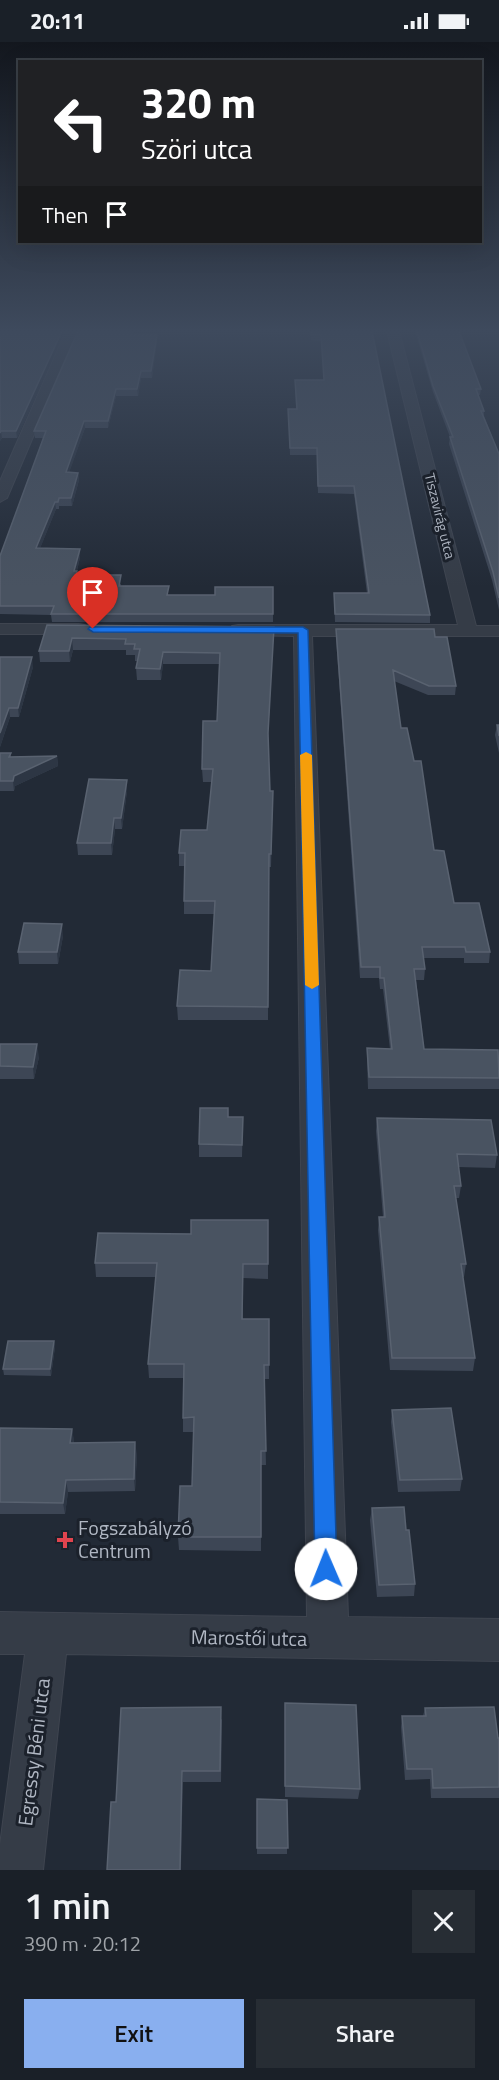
<!DOCTYPE html>
<html lang="en">
<head>
<meta charset="utf-8">
<style>
  body { margin:0; font-family:"Titillium Web",sans-serif; background:#272d34; color:#f1f3f6; height:100vh; display:flex; flex-direction:column; font-size:22px; white-space:nowrap }
  * { box-sizing:border-box; margin:0 }
  p { font-size:20px; color:#9fa3a8 }
  .icon { flex:none; width:33px; height:33px; fill:none; stroke:currentColor; stroke-width:2; stroke-linecap:round; stroke-linejoin:round }
  .map { position:relative; height:1828px; overflow:hidden }
  .drawer { display:flex; flex-direction:column; background:#1a2028; flex:1 }
  .drawer>* { flex:none }
  .guide { position:absolute; left:18px; top:18px; width:464px; height:183px; border-radius:0px; box-shadow:0 6px 24px #0002,0 0 0 2px #383e45; background:#202124; color:#fff; overflow:hidden }
  .pin { position:absolute; display:grid; place-items:center; width:51px; height:51px; color:#fff; margin:-62px -26px; border-radius:50% 50% 50% 0; rotate:-45deg; box-shadow:0 0 6px #0007 }
  .pin .icon { rotate:45deg }
  .me { position:absolute; width:66px; margin:-33px; rotate:359deg; stroke-linejoin:round; filter:drop-shadow(0 0 4px #0008) }
  .turn { display:flex; align-items:center; gap:21px; height:126px; padding:0 24px; font-size:27px }
  .turn .icon { width:78px; height:78px; stroke-width:2.5 }
  .turn b { display:block; font-size:42px; line-height:51px }
  .then { display:flex; align-items:center; height:57px; padding:0 24px; background:#0003; gap:12px; font-size:22px }
  .round { display:grid; place-items:center; flex:none; width:63px; height:63px; border-radius:0px; background:#272d34 }
  .headline { display:flex; align-items:center; justify-content:space-between; height:102px; padding:0 24px }
  h1 { font-size:36px; font-weight:600; line-height:45px }
  .primary-button { display:flex; gap:12px; margin-top:auto; padding:12px 24px }
  .primary-button a { flex:1; height:69px; border-radius:0px; background:#89afef; color:#111; font-size:24px; font-weight:600; line-height:69px; text-align:center }
  .primary-button a+a { background:#272d34; color:#f1f3f6 }
  .status { display:flex; justify-content:space-between; align-items:center; height:42px; padding:0 30px; background:#1a2028; direction:ltr }
  .status svg { height:16px; fill:currentColor }
  .map>svg:first-child { display:block }
  .lines { fill:none; stroke-linecap:round; stroke-linejoin:round }
  .street-casing { stroke:#3f4550; stroke-width:2 }
  .street { fill:#353c47; fill-rule:evenodd }
  .wall { fill:#3d4655 }
  .shaded-wall { fill:#2d3644 }
  .building { fill:#495361; stroke:#596270; stroke-width:1.5 }
  .route { fill:#1a73e8; stroke:#114b97; stroke-width:1.5 }
  .slow { fill:#f59e0b }
  .health-dot { fill:#e0444e; stroke:#1b212b; stroke-width:2 }
  .labels { text-anchor:middle; stroke-width:6; stroke-linejoin:round; paint-order:stroke }
  .far-street-label { font-size:14px; fill:#b0b7c3; stroke:#1b212b }
  .near-poi-label { font-size:20px; fill:#b0b7c3; stroke:#1b212b; text-anchor:start }
  .near-street-label { font-size:20px; fill:#b0b7c3; stroke:#1b212b }
</style>
</head>
<body>
<div class="status"><b>20:11</b><svg viewBox="0 0 49 12"><path d="M0 12V9h3v3zM5 12V6h3v6zM10 12V3h3v9zM15 12V0h3v12zM26 1h20v11H26zM47 4h2v5h-2z"/></svg></div>
<div class="map">
<svg width="499" height="1828" viewBox="0 0 499 1828">
  <rect width="100%" height="100%" fill="#222a36"/>
  <g class="lines">
    <defs>
      <path id="street" d="M 66,289 L 78,289 L 7,456 L 0,460 L 0,439 Z
        M 387,289 L 399,289 L 476,584 L 499,584 L 499,594 L 312,594 L 348,1575 L 499,1577 L 499,1619 L 66,1612 L 43,1828 L 0,1828 L 0,1803 L 25,1612 L 0,1612 L 0,1570 L 307,1575 L 294,594 L 238,593 L 232,592 L 229,588 L 232,584 L 238,583 L 458,583 Z
        M 0,582 L 79,582 L 85,583 L 88,587 L 85,591 L 79,592 L 0,592 Z"/>
    </defs>
    <use href="#street" class="street-casing"/>
    <use href="#street" class="street"/>
  </g>
  <path class="wall" d="M 0,289 L 65,289 L 17,396 L 2,396 L 0,399 Z
    M 133,289 L 132,293 L 157,293 L 157,299 L 152,336 L 141,336 L 138,354 L 116,354 L 108,386 L 85,386 L 69,430 L 78,431 L 79,438 L 72,464 L 59,464 L 59,467 L 56,467 L 40,506 L 80,507 L 80,515 L 77,529 L 77,533 L 121,542 L 121,544 L 169,553 L 215,553 L 273,545 L 273,580 L 52,580 L 51,573 L 0,572 L 0,514 L 43,396 L 35,396 L 34,389 Z
    M 310,289 L 372,289 L 430,573 L 430,581 L 335,580 L 334,551 L 367,551 L 354,452 L 318,451 L 317,413 L 290,413 L 288,367 L 296,367 L 295,338 L 324,338 L 321,299 L 311,298 Z
    M 415,289 L 459,289 L 481,347 L 480,353 L 478,353 L 484,369 L 484,374 L 499,412 L 499,568 L 492,538 L 449,402 L 450,395 L 433,350 Z
    M 47,583 L 273,596 L 268,697 L 270,749 L 273,749 L 271,825 L 269,825 L 268,978 L 178,978 L 177,964 L 211,929 L 214,872 L 184,872 L 184,824 L 179,824 L 179,811 L 207,788 L 212,740 L 203,740 L 202,727 L 217,679 L 219,622 L 163,622 L 161,638 L 137,638 L 136,626 L 138,619 L 135,619 L 135,613 L 126,613 L 126,608 L 73,608 L 70,620 L 40,620 L 39,609 Z
    M 336,587 L 435,595 L 456,644 L 455,653 L 428,653 L 394,639 L 401,686 L 434,808 L 454,861 L 490,910 L 489,921 L 464,921 L 464,916 L 423,916 L 425,927 L 424,938 L 416,938 L 424,1007 L 499,1013 L 499,1047 L 368,1047 L 367,1018 L 367,1006 L 390,1007 L 383,947 L 380,947 L 379,936 L 360,936 L 336,596 Z
    M 0,615 L 33,625 L 19,675 L 10,675 L 0,705 Z
    M 497,683 L 499,683 L 499,711 L 495,693 Z
    M 0,711 L 11,711 L 11,715 L 57,714 L 58,724 L 15,744 L 14,749 L 0,749 Z
    M 127,749 L 122,787 L 115,787 L 112,813 L 78,813 L 77,801 Z
    M 63,894 L 58,922 L 19,922 L 18,910 Z
    M 0,1002 L 39,1015 L 34,1037 L 0,1037 Z
    M 228,1075 L 243,1075 L 242,1115 L 199,1115 L 199,1102 Z
    M 377,1076 L 497,1113 L 495,1126 L 458,1125 L 461,1144 L 459,1156 L 456,1156 L 466,1222 L 464,1235 L 463,1235 L 475,1316 L 473,1329 L 390,1328 L 378,1188 L 379,1175 L 383,1175 L 376,1089 Z
    M 268,1178 L 268,1237 L 243,1236 L 243,1277 L 269,1277 L 269,1337 L 264,1337 L 266,1423 L 261,1423 L 261,1509 L 179,1508 L 178,1495 L 192,1444 L 194,1390 L 183,1390 L 183,1376 L 184,1336 L 149,1336 L 148,1322 L 156,1235 L 96,1235 L 95,1221 L 191,1192 Z
    M 54,1299 L 55,1305 L 51,1334 L 4,1333 L 3,1327 Z
    M 392,1368 L 462,1437 L 460,1449 L 398,1450 L 391,1380 Z
    M 0,1386 L 72,1387 L 74,1401 L 137,1412 L 135,1449 L 68,1450 L 65,1472 L 0,1472 Z
    M 372,1466 L 406,1488 L 415,1542 L 414,1554 L 377,1555 L 370,1478 Z
    M 425,1666 L 499,1696 L 499,1756 L 431,1756 L 430,1737 L 405,1738 L 401,1685 L 402,1674 L 423,1674 Z
    M 285,1672 L 360,1747 L 358,1757 L 285,1755 Z
    M 222,1677 L 221,1740 L 183,1740 L 116,1760 Z
    M 257,1757 L 287,1758 L 287,1812 L 257,1812 Z"/>
  <path class="shaded-wall" d="M 62,289 L 65,289 L 17,396 L 16,389 Z
    M 157,293 L 157,299 L 152,336 L 151,329 Z
    M 141,329 L 141,336 L 138,354 L 137,347 Z
    M 116,347 L 116,354 L 108,386 L 108,379 Z
    M 84,379 L 85,386 L 67,437 L 66,430 Z
    M 1,389 L 2,396 L 0,399 L 0,391 Z
    M 78,431 L 79,438 L 72,464 L 71,456 Z
    M 55,460 L 56,467 L 37,514 L 36,506 Z
    M 80,507 L 80,515 L 75,537 L 74,529 Z
    M 72,596 L 73,608 L 70,620 L 69,609 Z
    M 163,610 L 163,622 L 161,638 L 160,627 Z
    M 32,615 L 33,625 L 19,675 L 18,666 Z
    M 9,666 L 10,675 L 0,705 L 0,691 Z
    M 57,714 L 58,724 L 15,744 L 14,749 L 13,739 L 14,734 Z
    M 127,738 L 127,749 L 122,787 L 121,776 Z
    M 114,776 L 115,787 L 112,813 L 111,801 Z
    M 62,882 L 63,894 L 58,922 L 57,910 Z
    M 37,1002 L 39,1015 L 34,1037 L 33,1025 Z
    M 54,1299 L 55,1305 L 51,1334 L 50,1327 Z
    M 72,1387 L 74,1398 L 72,1413 L 70,1401 Z
    M 135,1400 L 137,1412 L 135,1449 L 134,1437 Z
    M 66,1438 L 68,1450 L 65,1472 L 63,1461 Z
    M 182,1729 L 183,1740 L 181,1828 L 180,1828 Z"/>
  <path class="building" d="M 0,289 L 62,289 L 16,389 L 1,389 L 0,391 Z
    M 78,289 L 131,289 L 131,293 L 157,293 L 151,329 L 141,329 L 137,347 L 116,347 L 108,379 L 84,379 L 66,430 L 78,431 L 71,456 L 59,456 L 58,460 L 55,460 L 36,506 L 80,507 L 74,529 L 77,529 L 76,533 L 121,533 L 119,544 L 169,544 L 167,553 L 215,553 L 215,545 L 273,545 L 273,572 L 51,572 L 54,564 L 0,564 L 0,514 L 46,389 L 34,389 Z
    M 311,289 L 372,289 L 430,573 L 335,572 L 334,551 L 369,551 L 354,444 L 318,444 L 317,406 L 290,406 L 288,367 L 297,367 L 295,338 L 324,338 L 321,293 L 311,292 Z
    M 417,289 L 459,289 L 481,347 L 476,347 L 484,369 L 481,369 L 499,412 L 499,556 L 493,530 L 450,395 L 453,395 L 433,344 Z
    M 47,583 L 274,585 L 268,691 L 270,749 L 273,749 L 271,812 L 269,812 L 268,965 L 177,964 L 180,928 L 211,929 L 215,859 L 184,859 L 185,811 L 179,811 L 181,788 L 207,788 L 213,727 L 202,727 L 203,679 L 217,679 L 220,611 L 163,610 L 160,627 L 136,626 L 140,607 L 134,607 L 135,602 L 125,602 L 126,597 L 72,596 L 69,609 L 39,609 Z
    M 336,587 L 434,587 L 435,595 L 447,595 L 456,644 L 429,644 L 393,628 L 401,686 L 407,686 L 414,719 L 421,719 L 434,808 L 444,809 L 454,861 L 479,861 L 490,910 L 466,910 L 465,905 L 422,905 L 425,927 L 414,927 L 424,1007 L 498,1008 L 499,1036 L 369,1035 L 367,1006 L 392,1007 L 384,936 L 380,936 L 380,925 L 361,925 Z
    M 0,615 L 32,615 L 18,666 L 9,666 L 0,691 Z
    M 497,683 L 499,683 L 499,694 Z
    M 0,711 L 11,711 L 9,715 L 57,714 L 14,734 L 13,739 L 0,739 Z
    M 89,737 L 127,738 L 121,776 L 114,776 L 111,801 L 77,801 Z
    M 24,881 L 62,882 L 57,910 L 18,910 Z
    M 0,1002 L 37,1002 L 33,1025 L 0,1024 Z
    M 200,1066 L 228,1066 L 228,1075 L 243,1075 L 242,1103 L 199,1102 Z
    M 377,1076 L 491,1078 L 497,1113 L 457,1112 L 461,1144 L 454,1144 L 466,1222 L 461,1222 L 475,1316 L 392,1316 L 379,1175 L 385,1175 Z
    M 191,1178 L 268,1178 L 268,1222 L 243,1222 L 242,1277 L 269,1277 L 269,1323 L 264,1323 L 266,1409 L 261,1409 L 261,1495 L 178,1495 L 180,1444 L 192,1444 L 194,1375 L 183,1376 L 184,1322 L 148,1322 L 157,1221 L 95,1221 L 98,1191 L 191,1192 Z
    M 8,1299 L 54,1299 L 50,1327 L 3,1327 Z
    M 451,1366 L 462,1437 L 400,1438 L 392,1368 Z
    M 0,1386 L 72,1387 L 70,1401 L 135,1400 L 134,1437 L 66,1438 L 63,1461 L 0,1460 Z
    M 404,1465 L 406,1488 L 409,1488 L 415,1542 L 379,1543 L 372,1466 Z
    M 285,1661 L 356,1663 L 360,1747 L 285,1744 Z
    M 221,1665 L 220,1729 L 182,1729 L 180,1828 L 107,1828 L 111,1760 L 116,1760 L 121,1666 Z
    M 494,1665 L 498,1696 L 499,1696 L 499,1745 L 433,1746 L 432,1727 L 407,1727 L 402,1674 L 426,1674 L 425,1666 Z
    M 257,1757 L 287,1758 L 288,1806 L 257,1806 Z"/>
  <linearGradient id="sky" x2="0" y2="1"><stop stop-color="#13171e"/><stop offset="0.53" stop-color="#3e4a5d"/><stop offset="1" stop-color="#3e4a5d" stop-opacity="0"/></linearGradient>
  <rect width="499" height="545" fill="url(#sky)"/>
  <path class="route" d="M 90,585 L 303,585 L 308,588 L 337,1527 L 334,1534 L 326,1537 L 319,1534 L 315,1527 L 298,591 L 93,590 L 88,587 Z"/>
  <path class="slow" d="M 306,710 L 312,713 L 319,943 L 312,947 L 305,943 L 300,713 Z"/>
  <path class="health-dot" d="M62 1489h6v6h6v6h-6v6h-6v-6h-6v-6h6z"/>
  <g class="labels">
    <g class="far-street-label">
      <text transform="translate(440 474) rotate(76)" y="5">Tiszavirág utca</text>
    </g>
    <g class="near-poi-label">
      <text x="78" y="1493">Fogszabályzó<tspan x="78" dy="23">Centrum</tspan></text>
    </g>
    <g class="near-street-label">
      <text transform="translate(249 1596) rotate(1)" y="7">Marostői utca</text>
      <text transform="translate(34 1710) rotate(-83)" y="7">Egressy Béni utca</text>
    </g>
  </g>
</svg>
<div class="pin" style="left:93px;top:587px;background:#d93025"><svg class="icon" aria-label="arrive" viewBox="0 0 24 24"><path d="M6 21V4h12l-3 4 3 4H6"/></svg></div>
<svg class="me" style="left:326px;top:1527px" viewBox="-20 -20 40 40"><circle r="19" fill="#fff"/><path d="M0-13L10 11 0 6-10 11z" fill="#1a73e8"/></svg>
<div class="guide">
<div class="turn"><svg class="icon" aria-label="left" viewBox="0 0 24 24"><path d="M17 20v-9H6M10 6l-5 5 5 5"/></svg><div><b>320 m</b>Szöri utca</div></div>
<div class="then">Then<svg class="icon" aria-label="arrive" viewBox="0 0 24 24"><path d="M6 21V4h12l-3 4 3 4H6"/></svg></div>
</div>
</div>
<section class="drawer">
<div class="headline"><div><h1>1 min</h1><p>390 m · 20:12</p></div><a class="round"><svg class="icon" aria-label="close" viewBox="0 0 24 24"><path d="M6 6l12 12M18 6L6 18"/></svg></a></div>
<div class="primary-button"><a>Exit</a><a>Share</a></div>
</section>
</body>
</html>
